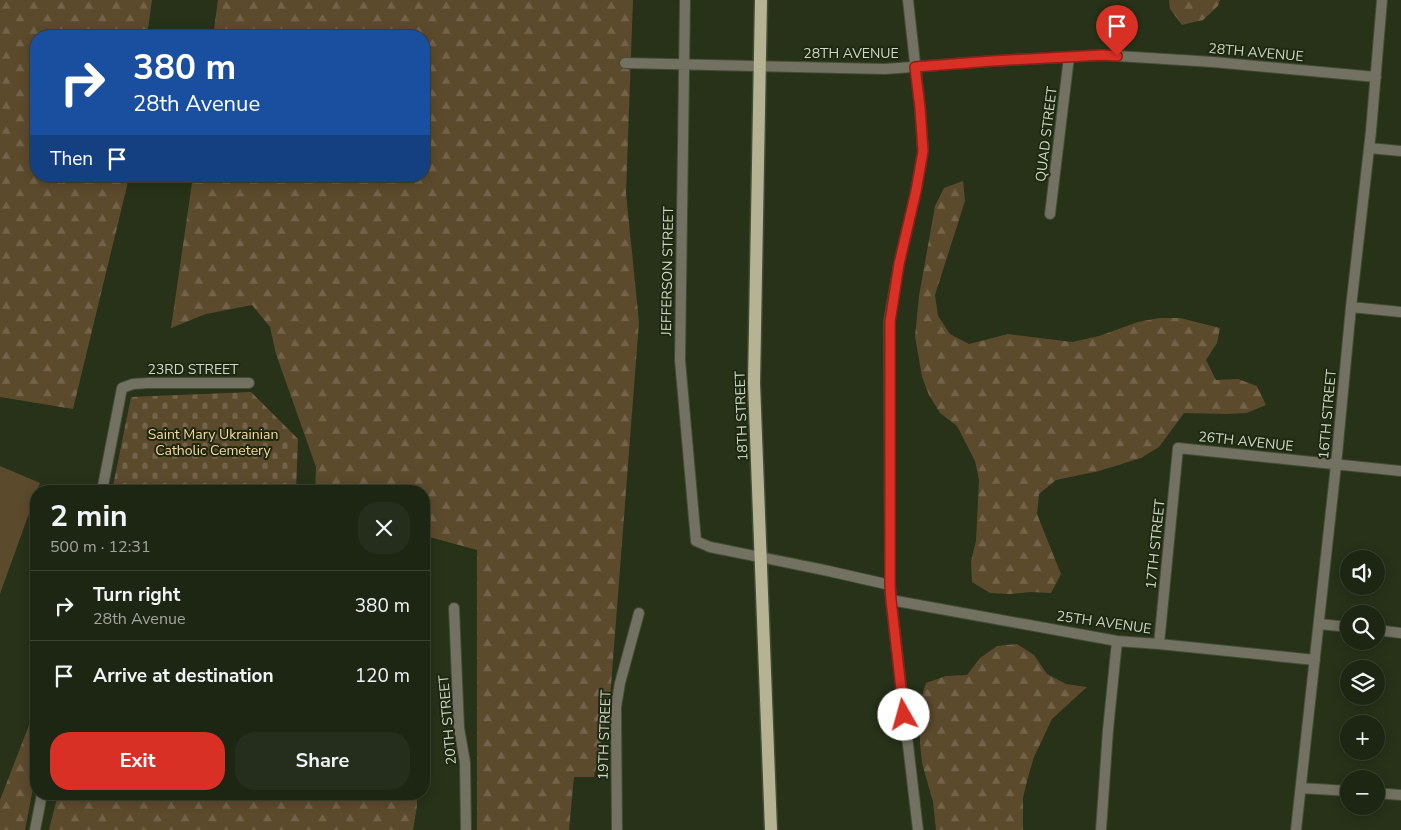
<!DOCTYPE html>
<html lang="en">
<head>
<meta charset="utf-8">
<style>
  body { margin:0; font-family:"Nunito Sans",sans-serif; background:#252e1c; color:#f1f3f6; height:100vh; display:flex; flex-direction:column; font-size:19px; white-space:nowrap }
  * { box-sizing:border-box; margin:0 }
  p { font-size:16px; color:#a0a5a0 }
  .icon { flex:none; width:28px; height:28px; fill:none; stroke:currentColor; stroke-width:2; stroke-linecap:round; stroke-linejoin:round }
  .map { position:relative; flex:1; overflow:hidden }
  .panel { position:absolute; left:30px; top:485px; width:400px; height:315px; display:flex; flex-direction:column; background:#1d2613; border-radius:20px; box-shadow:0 2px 12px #0003,0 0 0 1px #3b4333 }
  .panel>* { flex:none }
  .hud { position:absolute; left:30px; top:30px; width:400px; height:152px; border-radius:20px; box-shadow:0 2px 12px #0003,0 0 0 1px #3b4333; background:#1a4fa0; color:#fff; overflow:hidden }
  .buttons { position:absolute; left:1340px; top:550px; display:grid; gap:10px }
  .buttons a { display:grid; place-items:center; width:45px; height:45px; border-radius:50%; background:#1d2613; box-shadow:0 2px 12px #0003,0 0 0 1px #3b4333; font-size:25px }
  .pin { position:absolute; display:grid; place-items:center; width:42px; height:42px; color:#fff; margin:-51px -21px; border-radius:50% 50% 50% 0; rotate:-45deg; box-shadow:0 0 5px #0007 }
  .pin .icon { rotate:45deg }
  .me { position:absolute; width:55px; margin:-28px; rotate:353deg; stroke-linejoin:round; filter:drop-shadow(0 0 4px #0008) }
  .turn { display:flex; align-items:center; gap:18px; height:105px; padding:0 20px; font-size:22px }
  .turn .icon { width:65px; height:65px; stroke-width:2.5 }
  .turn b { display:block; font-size:35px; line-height:42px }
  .then { display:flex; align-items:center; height:48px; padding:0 20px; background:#0003; gap:10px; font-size:19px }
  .round { display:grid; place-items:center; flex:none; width:52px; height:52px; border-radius:20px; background:#252e1c }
  .overview { display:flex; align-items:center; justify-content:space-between; height:85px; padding:0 20px }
  h1 { font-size:30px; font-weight:700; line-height:38px }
  .cta { display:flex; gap:10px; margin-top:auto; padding:10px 20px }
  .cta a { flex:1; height:58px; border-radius:20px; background:#d93025; color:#fff; font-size:20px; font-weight:700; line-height:58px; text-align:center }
  .cta a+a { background:#252e1c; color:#f1f3f6 }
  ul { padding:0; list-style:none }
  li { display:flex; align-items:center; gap:15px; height:70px; padding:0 20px; border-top:1px solid #3b4333 }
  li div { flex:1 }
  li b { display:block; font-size:19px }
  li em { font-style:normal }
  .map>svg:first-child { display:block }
  .grass { fill:#5c4a2d }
  .forest { fill:url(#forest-firs) }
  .cemetery { fill:url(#cemetery-stones) }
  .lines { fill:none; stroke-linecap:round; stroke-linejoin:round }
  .street-casing { stroke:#424d35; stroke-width:12 }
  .primary-casing { stroke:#424d35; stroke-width:15 }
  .street { stroke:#727162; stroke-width:10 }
  .primary { stroke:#b6b394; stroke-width:12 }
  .route-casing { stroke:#8d1f18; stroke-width:12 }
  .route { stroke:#d93025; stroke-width:9 }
  .labels { text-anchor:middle; stroke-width:4; stroke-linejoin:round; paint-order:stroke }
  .street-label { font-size:14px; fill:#d1d8c9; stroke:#1e2810 }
  .park-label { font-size:14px; fill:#fad8a0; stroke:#1e2810 }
</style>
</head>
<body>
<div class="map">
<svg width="1401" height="830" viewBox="0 0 1401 830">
  <defs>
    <pattern id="forest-firs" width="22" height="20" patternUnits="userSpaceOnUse" patternTransform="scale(1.25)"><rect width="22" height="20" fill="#5c4a2d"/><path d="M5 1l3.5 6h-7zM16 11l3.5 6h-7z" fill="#72634a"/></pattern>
    <pattern id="cemetery-stones" width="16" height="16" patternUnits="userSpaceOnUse" patternTransform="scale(1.25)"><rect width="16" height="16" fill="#5c4a2d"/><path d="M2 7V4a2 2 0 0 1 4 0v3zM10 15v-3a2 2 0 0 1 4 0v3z" fill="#72634a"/></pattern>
  </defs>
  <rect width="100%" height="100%" fill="#273219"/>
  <path class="grass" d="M 0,466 L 40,483 L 0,594 Z"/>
  <path class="forest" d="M 0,0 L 152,0 L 147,36 L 36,36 L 36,176 L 128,176 L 127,186 L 73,409 L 0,397 Z
    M 218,0 L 633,0 L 626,193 L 639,322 L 610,699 L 594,777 L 574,777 L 569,830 L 477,830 L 477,550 L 426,536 L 424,537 L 424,491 L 315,491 L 316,467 L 276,354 L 270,327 L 252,305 L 206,314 L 171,328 L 193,176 L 424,176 L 424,36 L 213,36 Z
    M 1169,0 L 1220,0 L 1218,6 L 1203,20 L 1182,25 L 1170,9 Z
    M 963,181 L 965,201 L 935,295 L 938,316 L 950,334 L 969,344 L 1008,334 L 1072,342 L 1099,336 L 1138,322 L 1159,318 L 1180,318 L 1220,328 L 1217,343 L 1206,360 L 1216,380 L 1238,379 L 1257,386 L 1266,405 L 1247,413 L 1226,414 L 1184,413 L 1159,447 L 1141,458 L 1099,471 L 1056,480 L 1039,494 L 1037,514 L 1061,574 L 1051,593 L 1031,592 L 1010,594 L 990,593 L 972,582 L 971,561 L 976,541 L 979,480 L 975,461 L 957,426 L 940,413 L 929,395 L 922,377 L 915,336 L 919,296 L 935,206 L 944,188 Z
    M 1017,644 L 1034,655 L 1047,674 L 1066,684 L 1087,687 L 1052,719 L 1034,757 L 1028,777 L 1023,798 L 1023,830 L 936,830 L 933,802 L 922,763 L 920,743 L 920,702 L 926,683 L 946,676 L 967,675 L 980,658 L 997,646 Z
    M 36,707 L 36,772 L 25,830 L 0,830 L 0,800 Z
    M 58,794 L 417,794 L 417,806 L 413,830 L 49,830 Z"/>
  <path class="cemetery" d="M 251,392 L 298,439 L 296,491 L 112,491 L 131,397 Z"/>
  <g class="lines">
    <defs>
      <path id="street" d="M 685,0 L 680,360 L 696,541 L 710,547 L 824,570 L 890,585
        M 908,0 L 920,108 L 923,151 L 916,191 L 899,264 L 889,322 L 890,585 L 891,600 L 918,830
        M 625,63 L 885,69 L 992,61 L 1102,55 L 1213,62 L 1376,77
        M 1369,148 L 1401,151
        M 1050,214 L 1069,57
        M 1351,307 L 1401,312
        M 102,491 L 122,388 L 133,384 L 148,383 L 249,383
        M 891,600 L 1117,641 L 1159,644 L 1315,660
        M 454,608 L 459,728 L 465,762 L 466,830
        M 1319,624 L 1349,627
        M 1376,630 L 1401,633
        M 1159,644 L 1178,448 L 1401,471
        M 1301,788 L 1349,791
        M 1376,793 L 1401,795
        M 35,830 L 42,794
        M 617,830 L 616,707 L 620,683 L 639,613
        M 1101,830 L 1108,730 L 1117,641
        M 1296,830 L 1336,465 L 1351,307 L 1371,131 L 1382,0"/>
      <path id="primary" d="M 761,0 L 754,383 L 771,830"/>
    </defs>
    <use href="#street" class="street-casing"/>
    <use href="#primary" class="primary-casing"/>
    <use href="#street" class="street"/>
    <use href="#primary" class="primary"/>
  </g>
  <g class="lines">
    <defs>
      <path id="route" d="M 904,715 L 891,600 L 890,585 L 890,322 L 899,264 L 916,191 L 923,151 L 920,108 L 915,67 L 992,61 L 1102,55 L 1117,56"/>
    </defs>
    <use href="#route" class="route-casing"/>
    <use href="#route" class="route"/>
  </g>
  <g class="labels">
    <g class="street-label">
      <text transform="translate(1256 52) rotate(5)" y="5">28TH AVENUE</text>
      <text x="851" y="58">28TH AVENUE</text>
      <text transform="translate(1046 134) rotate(-83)" y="5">QUAD STREET</text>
      <text transform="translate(667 271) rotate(-89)" y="5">JEFFERSON STREET</text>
      <text x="193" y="374">23RD STREET</text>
      <text transform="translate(1327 414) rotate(-85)" y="5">16TH STREET</text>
      <text transform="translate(741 416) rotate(-92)" y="5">18TH STREET</text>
      <text transform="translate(1246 441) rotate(6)" y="5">26TH AVENUE</text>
      <text transform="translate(1155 544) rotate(-84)" y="5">17TH STREET</text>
      <text transform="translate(1104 622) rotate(8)" y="5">25TH AVENUE</text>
      <text transform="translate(447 720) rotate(-95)" y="5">20TH STREET</text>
      <text transform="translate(604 735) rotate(-88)" y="5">19TH STREET</text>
    </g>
    <g class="park-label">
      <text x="213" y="439">Saint Mary Ukrainian<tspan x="213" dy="16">Catholic Cemetery</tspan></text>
    </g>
  </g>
</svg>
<div class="buttons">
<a><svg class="icon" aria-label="sound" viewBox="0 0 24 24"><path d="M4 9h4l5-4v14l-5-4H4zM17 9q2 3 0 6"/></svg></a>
<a><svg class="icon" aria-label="search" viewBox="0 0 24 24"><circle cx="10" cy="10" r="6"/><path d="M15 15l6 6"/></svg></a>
<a><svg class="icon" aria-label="layers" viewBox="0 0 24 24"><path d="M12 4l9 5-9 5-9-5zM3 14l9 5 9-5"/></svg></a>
<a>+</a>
<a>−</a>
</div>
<div class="pin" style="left:1117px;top:56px;background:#d93025"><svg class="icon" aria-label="arrive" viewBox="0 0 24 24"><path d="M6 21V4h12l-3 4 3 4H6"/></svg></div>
<svg class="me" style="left:904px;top:715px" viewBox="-20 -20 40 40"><circle r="19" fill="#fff"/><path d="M0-13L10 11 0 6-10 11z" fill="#d93025"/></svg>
<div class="hud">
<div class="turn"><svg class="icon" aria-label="right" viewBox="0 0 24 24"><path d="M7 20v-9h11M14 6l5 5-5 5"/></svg><div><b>380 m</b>28th Avenue</div></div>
<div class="then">Then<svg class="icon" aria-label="arrive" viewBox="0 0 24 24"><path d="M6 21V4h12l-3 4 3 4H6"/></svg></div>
</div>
<section class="panel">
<div class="overview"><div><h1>2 min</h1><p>500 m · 12:31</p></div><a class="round"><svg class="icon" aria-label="close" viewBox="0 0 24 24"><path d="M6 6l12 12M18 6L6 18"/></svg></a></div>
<ul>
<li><svg class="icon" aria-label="right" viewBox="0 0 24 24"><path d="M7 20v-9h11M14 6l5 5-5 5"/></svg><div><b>Turn right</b><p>28th Avenue</p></div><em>380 m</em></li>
<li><svg class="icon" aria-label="arrive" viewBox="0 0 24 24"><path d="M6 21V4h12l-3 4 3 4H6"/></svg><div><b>Arrive at destination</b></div><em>120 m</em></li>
</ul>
<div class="cta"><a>Exit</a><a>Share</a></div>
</section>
</div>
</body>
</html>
